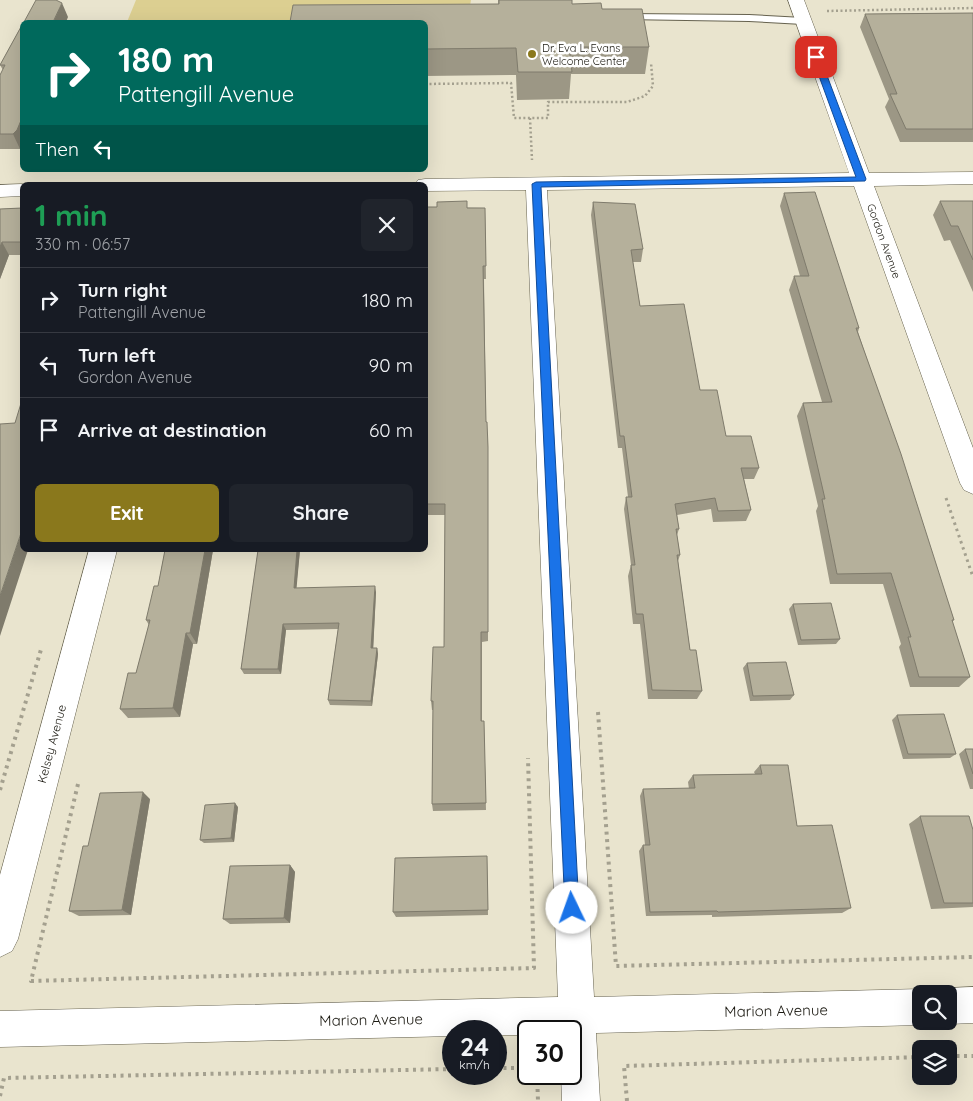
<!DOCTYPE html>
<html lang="en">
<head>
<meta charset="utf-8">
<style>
  body { margin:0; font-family:Quicksand,sans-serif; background:#20242c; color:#f1f3f6; height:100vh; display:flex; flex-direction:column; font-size:19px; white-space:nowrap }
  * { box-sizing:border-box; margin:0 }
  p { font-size:16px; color:#9ea1a6 }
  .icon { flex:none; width:28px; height:28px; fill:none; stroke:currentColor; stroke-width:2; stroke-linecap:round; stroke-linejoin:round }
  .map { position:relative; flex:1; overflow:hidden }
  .panel { position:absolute; left:20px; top:182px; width:408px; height:370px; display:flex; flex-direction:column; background:#171b24; border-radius:8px; box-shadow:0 5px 20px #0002 }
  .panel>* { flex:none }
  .top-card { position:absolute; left:20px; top:20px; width:408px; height:152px; border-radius:8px; box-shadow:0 5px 20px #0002; background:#00695c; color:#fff; overflow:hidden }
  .controls { position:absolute; left:912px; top:985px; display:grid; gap:10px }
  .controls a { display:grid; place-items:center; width:45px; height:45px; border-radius:8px; background:#171b24; box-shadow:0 5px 20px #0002; font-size:25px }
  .speed { position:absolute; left:442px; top:1020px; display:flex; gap:10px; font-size:25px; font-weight:700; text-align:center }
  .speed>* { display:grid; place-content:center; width:65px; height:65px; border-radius:50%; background:#171b24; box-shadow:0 5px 20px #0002; line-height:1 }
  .speed small { font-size:12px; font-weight:400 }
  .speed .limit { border:2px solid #111; border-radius:8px; background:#fff; color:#111 }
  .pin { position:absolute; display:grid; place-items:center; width:42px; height:42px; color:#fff; margin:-21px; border-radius:10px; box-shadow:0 2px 8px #0006 }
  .me { position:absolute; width:55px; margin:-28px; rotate:357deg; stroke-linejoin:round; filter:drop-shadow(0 0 4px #0008) }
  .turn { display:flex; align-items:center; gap:18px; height:105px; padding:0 15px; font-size:22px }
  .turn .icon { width:65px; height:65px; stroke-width:2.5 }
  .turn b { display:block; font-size:35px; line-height:42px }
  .then { display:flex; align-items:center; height:48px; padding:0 15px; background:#0003; gap:10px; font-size:19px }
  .round { display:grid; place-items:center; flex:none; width:52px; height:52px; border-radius:8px; background:#20242c }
  .summary { display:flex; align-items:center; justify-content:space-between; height:85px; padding:0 15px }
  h1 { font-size:30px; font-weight:700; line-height:38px; color:#1e9e55 }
  .button { display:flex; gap:10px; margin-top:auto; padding:10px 15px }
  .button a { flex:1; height:58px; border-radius:8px; background:#8a781c; color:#fff; font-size:20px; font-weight:700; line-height:58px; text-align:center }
  .button a+a { background:#20242c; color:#f1f3f6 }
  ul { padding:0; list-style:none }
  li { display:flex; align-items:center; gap:15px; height:65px; padding:0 15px; border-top:1px solid #363941 }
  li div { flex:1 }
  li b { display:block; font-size:19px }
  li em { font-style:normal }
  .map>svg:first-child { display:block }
  .green { fill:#dccf91 }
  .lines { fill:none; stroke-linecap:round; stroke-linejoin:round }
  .lane-casing { stroke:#66624f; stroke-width:2 }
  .street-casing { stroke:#66624f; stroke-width:1 }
  .path-far2 { stroke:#a4a08f; stroke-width:2.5; stroke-dasharray:2 2.5; stroke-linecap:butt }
  .path-far1 { stroke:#a4a08f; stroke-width:3; stroke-dasharray:2.5 4; stroke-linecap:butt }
  .path { stroke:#a4a08f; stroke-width:4; stroke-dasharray:3 4.5; stroke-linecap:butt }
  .lane { fill:#fff; fill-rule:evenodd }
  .street { fill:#fff; fill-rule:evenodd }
  .wall { fill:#9c9785 }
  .shaded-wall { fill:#7f7b6c }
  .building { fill:#b5b09b; stroke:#7f7b6c }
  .route { fill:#1a73e8; stroke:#114b97 }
  .poi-dot { fill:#8a781c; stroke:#fff; stroke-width:2 }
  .labels { text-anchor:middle; stroke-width:5; stroke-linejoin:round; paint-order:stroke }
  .far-poi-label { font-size:11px; fill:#1b1911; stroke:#fff; text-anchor:start }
  .far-street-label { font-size:11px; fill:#1b1911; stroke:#fff }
  .street-label { font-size:12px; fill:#1b1911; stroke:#fff }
  .near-street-label { font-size:15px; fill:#1b1911; stroke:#fff }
</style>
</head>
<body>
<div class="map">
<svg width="973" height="1101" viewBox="0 0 973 1101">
  <rect width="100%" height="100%" fill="#e9e4ce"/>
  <path class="green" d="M 136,0 L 471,0 L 468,18 L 385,22 L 127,22 Z"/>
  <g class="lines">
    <defs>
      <path id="lane" d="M 626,14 L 749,15 L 803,18 L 807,21 L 803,24 L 749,21 L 623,19 L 622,17 Z"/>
      <path id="street" d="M 788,0 L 804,0 L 869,173 L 973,172 L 973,184 L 874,186 L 973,448 L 973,494 L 964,490 L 960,483 L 854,186 L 547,190 L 594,997 L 921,989 L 933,994 L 921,994 L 921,1021 L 931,1021 L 921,1025 L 596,1033 L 600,1101 L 562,1101 L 561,1074 L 571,1074 L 571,1031 L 529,1031 L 529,1035 L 496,1035 L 496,1031 L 454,1031 L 454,1036 L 0,1047 L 0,1011 L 558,997 L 526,190 L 425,191 L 425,185 L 415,185 L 418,180 L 425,179 L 849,173 Z
        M 22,184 L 28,185 L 22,185 L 22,196 L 0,197 L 0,185 Z
        M 89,550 L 117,550 L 18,939 L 12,951 L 0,957 L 0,875 Z
        M 973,987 L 973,1023 L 949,1024 L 942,1021 L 949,1021 L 949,994 L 936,993 L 949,988 Z"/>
    </defs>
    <use href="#lane" class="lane-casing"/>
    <use href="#street" class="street-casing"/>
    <path class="path-far2" d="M 827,11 L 973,8
      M 425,84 L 511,83 L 514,118 L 548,118 L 548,102 L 627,102 L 645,96 L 653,86 L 651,63
      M 530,118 L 532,160"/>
    <path class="path-far1" d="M 946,498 L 973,577"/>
    <path class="path" d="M 598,712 L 616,966 L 973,957
      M 78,784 L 31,981 L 534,968 L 528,758
      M 0,790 L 42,646
      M 949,1056 L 973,1056
      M 496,1068 L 529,1068
      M 537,1074 L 538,1101
      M 0,1096 L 4,1078 L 454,1069
      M 627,1101 L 624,1066 L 921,1057"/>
    <use href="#lane" class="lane"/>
    <use href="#street" class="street"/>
  </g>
  <path class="wall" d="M 498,0 L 572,0 L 572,4 L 602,9 L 649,47 L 645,74 L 571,74 L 569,99 L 517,100 L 516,75 L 425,76 L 425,22 L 498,4 Z
    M 973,13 L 973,142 L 900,142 L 885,107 L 889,99 L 860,27 L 865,14 Z
    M 22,25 L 20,149 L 0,149 L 0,75 L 3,70 L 0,65 Z
    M 784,193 L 859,328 L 858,332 L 954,620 L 952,621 L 970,677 L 959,687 L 910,687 L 899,647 L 901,644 L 883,584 L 830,584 L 816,511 L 818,506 L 797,416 L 803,403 L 822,402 L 789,290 L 794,276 L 800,276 L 780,206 Z
    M 940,201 L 973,201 L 973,292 L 950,240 L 944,241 L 933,215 Z
    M 593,202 L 643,249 L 641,262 L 633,262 L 640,306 L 700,390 L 726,436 L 759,468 L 754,479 L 744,479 L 751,510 L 746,521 L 713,522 L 711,509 L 677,515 L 679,529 L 677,535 L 680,555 L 678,561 L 690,650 L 702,691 L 697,699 L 648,699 L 640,624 L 633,624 L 628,576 L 631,565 L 624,509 L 626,497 L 628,497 L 622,448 L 618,448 L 591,215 Z
    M 425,207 L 485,208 L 486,279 L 484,279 L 486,422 L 488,447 L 488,641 L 482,642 L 482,721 L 484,721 L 486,810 L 433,811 L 432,804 L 433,710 L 432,710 L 431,701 L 444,647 L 445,515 L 425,515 Z
    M 22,208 L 22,255 L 9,255 L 0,279 L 0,209 Z
    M 165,550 L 213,550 L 197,644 L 193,644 L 180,717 L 128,718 L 120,709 L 136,673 L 149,625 L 146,620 L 158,586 Z
    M 258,550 L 300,550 L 296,588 L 376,592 L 373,648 L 377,648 L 378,654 L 372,706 L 330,705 L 328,700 L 338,629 L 286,630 L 281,674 L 244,674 L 241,669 Z
    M 793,604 L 840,639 L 836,644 L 798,645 L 789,609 Z
    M 747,663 L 794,695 L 790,700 L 750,701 L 743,668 Z
    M 897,715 L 956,754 L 950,758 L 903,759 L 892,720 Z
    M 965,749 L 973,749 L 973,789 L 970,789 L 959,754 Z
    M 760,765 L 797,826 L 851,908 L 842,913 L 712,917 L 712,915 L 646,916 L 639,851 L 643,845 L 645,845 L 640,796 L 643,789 L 689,789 L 688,782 L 693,775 L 755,774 L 754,772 Z
    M 150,799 L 131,915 L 79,916 L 69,911 L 88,846 Z
    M 238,807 L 234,842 L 204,843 L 200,840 Z
    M 920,816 L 973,830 L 973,907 L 931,909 L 909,824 Z
    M 487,856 L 488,915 L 396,917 L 393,912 Z
    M 290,865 L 295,872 L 290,923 L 230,924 L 223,919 Z"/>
  <path class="shaded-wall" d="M 62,3 L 68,17 L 66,22 L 53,22 Z
    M 22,118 L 22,146 L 20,149 L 13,134 Z
    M 2,242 L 9,255 L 0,279 L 0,247 Z
    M 22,530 L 22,550 L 28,550 L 0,636 L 0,596 Z
    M 205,550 L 213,550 L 197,644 L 190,633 Z
    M 297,550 L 300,550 L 296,594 L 294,588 Z
    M 375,586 L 376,592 L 373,653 L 371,648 Z
    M 283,624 L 286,630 L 281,674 L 278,669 Z
    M 186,633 L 193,644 L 180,717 L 173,708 Z
    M 377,648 L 378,654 L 372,706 L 371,701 Z
    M 143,792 L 150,799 L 131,915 L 122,910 Z
    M 235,803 L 238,807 L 234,842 L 231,838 Z
    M 290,865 L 295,872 L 290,923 L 284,918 Z"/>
  <path class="building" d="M 36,0 L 56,0 L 62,3 L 53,22 L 24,22 Z
    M 499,0 L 572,0 L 572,4 L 601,3 L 602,9 L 642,9 L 649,47 L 569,47 L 572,72 L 518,72 L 516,48 L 425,49 L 425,22 L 290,22 L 293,5 L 499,4 Z
    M 973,13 L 973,129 L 906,129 L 890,94 L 897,94 L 865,14 Z
    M 22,25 L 22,118 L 17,130 L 13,134 L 0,134 L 0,75 L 5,65 L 0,65 Z
    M 815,192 L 859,328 L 856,328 L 901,454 L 954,620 L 952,620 L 970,677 L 919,677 L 908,637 L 911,637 L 891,573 L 837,574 L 822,499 L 825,499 L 803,403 L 832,402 L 794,276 L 809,276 L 784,193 Z
    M 467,201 L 467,208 L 485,208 L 486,266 L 483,266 L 486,422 L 487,422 L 488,447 L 488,632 L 481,632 L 481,721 L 484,721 L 486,803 L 432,804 L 433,701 L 431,701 L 433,647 L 444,647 L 445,504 L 425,504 L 425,207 L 437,207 L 437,202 Z
    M 940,201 L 973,201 L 973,260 L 958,226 L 951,226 Z
    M 593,202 L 635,204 L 643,249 L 631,250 L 640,306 L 684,304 L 700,390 L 717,390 L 726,436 L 751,436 L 759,468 L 741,468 L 751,510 L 718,511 L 715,498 L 675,504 L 679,529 L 676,529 L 680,555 L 677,555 L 690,650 L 696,650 L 702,691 L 652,690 L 643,614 L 636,614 L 631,565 L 635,565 L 626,497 L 632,497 L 624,436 L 620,436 Z
    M 22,208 L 22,242 L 2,242 L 0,247 L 0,209 Z
    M 22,400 L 22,530 L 0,596 L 0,424 L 15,423 Z
    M 165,550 L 205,550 L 190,633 L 186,633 L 173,708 L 120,709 L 128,673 L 136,673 L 150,620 L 146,620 L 154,586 L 158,586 Z
    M 258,550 L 297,550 L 294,588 L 375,586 L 371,648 L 377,648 L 371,701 L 328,700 L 339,623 L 283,624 L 278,669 L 241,669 Z
    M 831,603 L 840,639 L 801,640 L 793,604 Z
    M 786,662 L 794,695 L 753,696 L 747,663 Z
    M 944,714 L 956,754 L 908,754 L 897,715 Z
    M 965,749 L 973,749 L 973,774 Z
    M 760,765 L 788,765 L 797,826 L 832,825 L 851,908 L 718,912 L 717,911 L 650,912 L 643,845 L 650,845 L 643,789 L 695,788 L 693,775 L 762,774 Z
    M 143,792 L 122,910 L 69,911 L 83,846 L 88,846 L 100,793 Z
    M 235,803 L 231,838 L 200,840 L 205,805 Z
    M 920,816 L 969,816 L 973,830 L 973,903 L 944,903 Z
    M 487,856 L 488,910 L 393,912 L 395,858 Z
    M 290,865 L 284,918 L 223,919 L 230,866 Z"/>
  <path class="route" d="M 814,56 L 820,57 L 866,179 L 865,181 L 541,187 L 579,908 L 577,913 L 572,915 L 567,913 L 565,908 L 532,184 L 536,182 L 856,177 L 812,57 Z"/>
  <circle class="poi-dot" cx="532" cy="54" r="5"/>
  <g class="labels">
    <g class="far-poi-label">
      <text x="542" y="52">Dr. Eva L. Evans<tspan x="542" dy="13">Welcome Center</tspan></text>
    </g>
    <g class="far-street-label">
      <text transform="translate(884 241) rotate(70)" y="4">Gordon Avenue</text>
    </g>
    <g class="street-label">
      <text transform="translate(52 744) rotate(-75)" y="4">Kelsey Avenue</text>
    </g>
    <g class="near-street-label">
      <text transform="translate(776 1011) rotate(-1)" y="5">Marion Avenue</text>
      <text transform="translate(371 1020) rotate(-1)" y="5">Marion Avenue</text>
    </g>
  </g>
</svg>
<div class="controls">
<a><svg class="icon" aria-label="search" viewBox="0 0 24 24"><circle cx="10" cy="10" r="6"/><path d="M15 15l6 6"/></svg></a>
<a><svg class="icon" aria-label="layers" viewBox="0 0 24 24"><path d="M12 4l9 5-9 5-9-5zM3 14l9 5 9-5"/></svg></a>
</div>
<div class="speed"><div>24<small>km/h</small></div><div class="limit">30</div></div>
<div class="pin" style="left:816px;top:57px;background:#d93025"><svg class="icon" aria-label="arrive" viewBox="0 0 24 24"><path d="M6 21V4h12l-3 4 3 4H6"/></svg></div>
<svg class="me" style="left:572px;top:908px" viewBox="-20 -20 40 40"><circle r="19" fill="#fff"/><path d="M0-13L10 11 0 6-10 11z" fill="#1a73e8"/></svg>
<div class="top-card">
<div class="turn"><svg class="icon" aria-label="right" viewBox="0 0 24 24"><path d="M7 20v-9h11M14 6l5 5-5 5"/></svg><div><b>180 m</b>Pattengill Avenue</div></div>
<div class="then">Then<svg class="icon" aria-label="left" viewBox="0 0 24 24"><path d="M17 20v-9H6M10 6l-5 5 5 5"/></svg></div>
</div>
<section class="panel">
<div class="summary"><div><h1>1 min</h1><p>330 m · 06:57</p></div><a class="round"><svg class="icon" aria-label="close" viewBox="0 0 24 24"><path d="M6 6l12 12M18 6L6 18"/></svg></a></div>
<ul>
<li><svg class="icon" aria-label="right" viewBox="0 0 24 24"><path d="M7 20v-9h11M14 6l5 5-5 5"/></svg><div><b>Turn right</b><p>Pattengill Avenue</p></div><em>180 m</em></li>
<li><svg class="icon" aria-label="left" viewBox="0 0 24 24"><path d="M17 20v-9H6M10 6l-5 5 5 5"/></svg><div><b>Turn left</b><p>Gordon Avenue</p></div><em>90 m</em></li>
<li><svg class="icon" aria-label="arrive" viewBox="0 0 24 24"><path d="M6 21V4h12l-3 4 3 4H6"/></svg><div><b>Arrive at destination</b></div><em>60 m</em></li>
</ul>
<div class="button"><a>Exit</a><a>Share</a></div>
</section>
</div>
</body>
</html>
